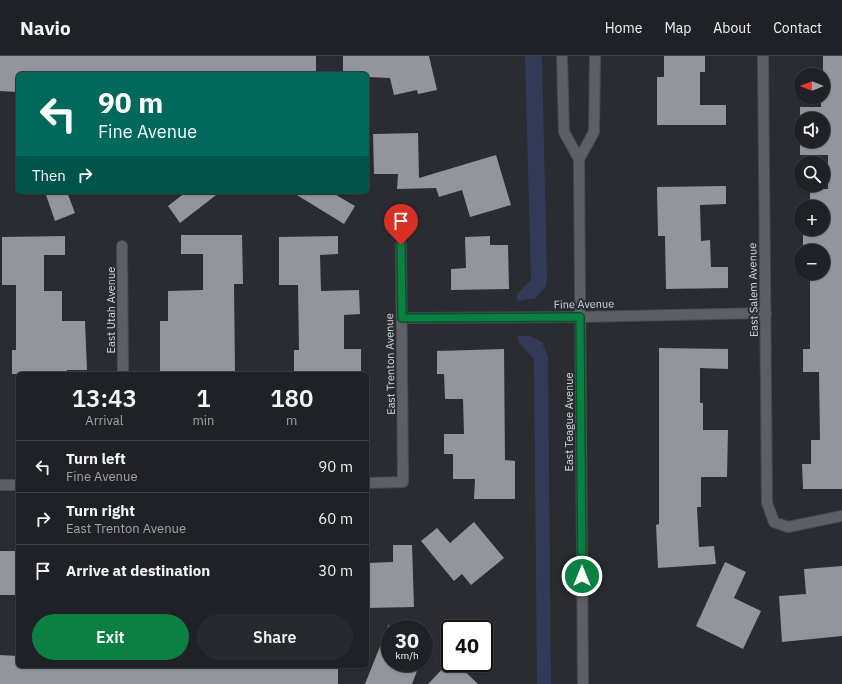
<!DOCTYPE html>
<html lang="en">
<head>
<meta charset="utf-8">
<style>
  body { margin:0; font-family:"IBM Plex Sans",sans-serif; background:#28292e; color:#f1f3f6; height:100vh; display:flex; flex-direction:column; font-size:15px; white-space:nowrap }
  * { box-sizing:border-box; margin:0 }
  p { font-size:13px; color:#a2a3a7 }
  .icon { flex:none; width:22px; height:22px; fill:none; stroke:currentColor; stroke-width:2; stroke-linecap:round; stroke-linejoin:round }
  .map { position:relative; flex:1; overflow:hidden }
  .panel { position:absolute; left:16px; top:316px; width:353px; height:296px; display:flex; flex-direction:column; background:#202126; border-radius:6px; box-shadow:0 1px 3px #0004,0 0 0 1px #3d3e43 }
  .panel>* { flex:none }
  .top-card { position:absolute; left:16px; top:16px; width:353px; height:122px; border-radius:6px; box-shadow:0 1px 3px #0004,0 0 0 1px #3d3e43; background:#00695c; color:#fff; overflow:hidden }
  .needle { width:26px; rotate:270deg }
  .controls { position:absolute; left:794px; top:12px; display:grid; gap:8px }
  .controls a { display:grid; place-items:center; width:36px; height:36px; border-radius:50%; background:#202126; box-shadow:0 1px 3px #0004,0 0 0 1px #3d3e43; font-size:20px }
  .speed { position:absolute; left:381px; top:564px; display:flex; gap:8px; font-size:20px; font-weight:700; text-align:center }
  .speed>* { display:grid; place-content:center; width:52px; height:52px; border-radius:50%; background:#202126; box-shadow:0 1px 3px #0004,0 0 0 1px #3d3e43; line-height:1 }
  .speed small { font-size:10px; font-weight:400 }
  .speed .limit { border:2px solid #111; border-radius:6px; background:#fff; color:#111 }
  .pin { position:absolute; display:grid; place-items:center; width:34px; height:34px; color:#fff; margin:-41px -17px; border-radius:50% 50% 50% 0; rotate:-45deg; box-shadow:0 0 4px #0007 }
  .pin .icon { rotate:45deg }
  .me { position:absolute; width:44px; margin:-22px; rotate:0deg; stroke-linejoin:round; filter:drop-shadow(0 0 3px #0008) }
  .turn { display:flex; align-items:center; gap:14px; height:84px; padding:0 16px; font-size:18px }
  .turn .icon { width:52px; height:52px; stroke-width:2.5 }
  .turn b { display:block; font-size:28px; line-height:34px }
  .then { display:flex; align-items:center; height:38px; padding:0 16px; background:#0003; gap:8px; font-size:15px }
  .eta { display:flex; justify-content:space-evenly; align-items:center; height:68px; text-align:center }
  .eta b { font-size:24px; font-weight:600; line-height:28px }
  .action { display:flex; gap:8px; margin-top:auto; padding:8px 16px }
  .action a { flex:1; height:46px; border-radius:24px; background:#0b8043; color:#fff; font-size:16px; font-weight:600; line-height:46px; text-align:center }
  .action a+a { background:#28292e; color:#f1f3f6 }
  ul { padding:0; list-style:none }
  li { display:flex; align-items:center; gap:12px; height:52px; padding:0 16px; border-top:1px solid #3d3e43 }
  li div { flex:1 }
  li b { display:block; font-size:15px }
  li em { font-style:normal }
  header { display:flex; align-items:center; gap:24px; box-sizing:border-box; height:56px; padding:0 20px; background:#202126; border-bottom:1px solid #3d3e43 }
  header strong { font-size:19px }
  nav { display:flex; gap:22px; margin-inline-start:auto; font-size:14px }
  .map>svg:first-child { display:block }
  .green { fill:#333a57 }
  .building { fill:#93959c; fill-rule:evenodd }
  .lines { fill:none; stroke-linecap:round; stroke-linejoin:round }
  .street-casing { stroke:#494a50; stroke-width:12 }
  .secondary-casing { stroke:#494a50; stroke-width:12 }
  .street { stroke:#5d5f66; stroke-width:10 }
  .secondary { stroke:#5d5f66; stroke-width:10 }
  .route-casing { stroke:#07532c; stroke-width:10 }
  .route { stroke:#0b8043; stroke-width:7 }
  .labels { text-anchor:middle; stroke-width:4; stroke-linejoin:round; paint-order:stroke }
  .street-label { font-size:11px; fill:#d5d6da; stroke:#2a2c32 }
</style>
</head>
<body>
<header>
<strong>Navio</strong>
<nav><a>Home</a><a>Map</a><a>About</a><a>Contact</a></nav>
</header>
<div class="map">
<svg width="842" height="628" viewBox="0 0 842 628">
  <rect width="100%" height="100%" fill="#2a2c32"/>
  <path class="green" d="M 525,0 L 542,0 L 547,222 L 546,230 L 536,242 L 517,245 L 517,238 L 531,224 Z
    M 518,280 L 530,280 L 542,286 L 548,301 L 551,628 L 537,628 L 534,303 L 519,287 Z"/>
  <path class="building" d="M 0,0 L 316,0 L 316,18 L 18,18 L 18,36 L 0,35 Z
    M 343,0 L 429,0 L 437,34 L 418,38 L 417,34 L 394,39 L 390,22 L 367,21 L 367,18 L 343,18 Z
    M 664,0 L 705,0 L 705,16 L 700,16 L 700,49 L 726,49 L 726,69 L 657,69 L 657,21 L 664,21 Z
    M 823,0 L 842,0 L 842,433 L 803,433 L 802,408 L 811,408 L 811,384 L 820,384 L 819,316 L 803,316 L 803,293 L 810,293 L 810,218 L 802,217 L 823,217 L 823,195 L 803,195 L 803,173 L 823,173 L 823,151 L 810,151 L 810,133 L 828,133 L 828,99 L 800,99 L 800,51 L 821,51 L 821,41 L 823,41 ZM 801,63 L 823,63 L 823,85 L 801,85 Z
    M 418,77 L 419,122 L 496,99 L 511,149 L 470,161 L 462,134 L 439,141 L 436,132 L 397,133 L 398,118 L 374,118 L 373,78 Z
    M 726,130 L 726,148 L 700,149 L 701,185 L 710,184 L 711,211 L 728,211 L 728,232 L 666,233 L 665,180 L 658,180 L 657,131 Z
    M 45,136 L 67,136 L 75,157 L 55,165 Z
    M 186,136 L 220,136 L 180,167 L 168,150 Z
    M 292,136 L 331,136 L 355,150 L 344,168 Z
    M 181,179 L 242,179 L 243,228 L 234,228 L 235,318 L 180,318 L 180,315 L 160,315 L 160,265 L 168,265 L 168,235 L 203,234 L 203,198 L 181,198 Z
    M 65,180 L 65,199 L 44,199 L 44,235 L 62,235 L 62,265 L 85,265 L 87,314 L 67,314 L 67,318 L 12,318 L 12,294 L 16,294 L 16,229 L 2,229 L 2,181 Z
    M 338,180 L 338,198 L 320,199 L 321,235 L 359,234 L 360,258 L 344,259 L 344,293 L 361,293 L 361,317 L 294,318 L 294,294 L 299,294 L 298,229 L 279,229 L 279,181 Z
    M 490,180 L 490,189 L 508,189 L 509,233 L 451,234 L 451,213 L 466,212 L 465,181 Z
    M 659,292 L 728,293 L 728,313 L 700,312 L 700,347 L 703,347 L 703,374 L 728,374 L 727,421 L 701,421 L 701,451 L 697,451 L 699,491 L 714,490 L 716,508 L 658,512 L 656,469 L 659,468 Z
    M 504,293 L 505,404 L 515,405 L 515,443 L 474,443 L 475,423 L 453,423 L 453,398 L 444,398 L 444,378 L 464,378 L 463,343 L 445,343 L 444,318 L 437,318 L 437,295 Z
    M 474,466 L 504,502 L 471,529 L 462,518 L 454,525 L 421,485 L 437,472 L 450,487 Z
    M 393,489 L 412,489 L 414,551 L 367,552 L 367,507 L 393,506 Z
    M 0,495 L 18,495 L 18,539 L 0,539 Z
    M 725,506 L 746,516 L 734,542 L 761,555 L 743,593 L 696,570 Z
    M 842,510 L 842,580 L 782,586 L 779,540 L 806,538 L 804,513 Z
    M 389,568 L 390,607 L 420,607 L 412,628 L 365,628 Z
    M 0,599 L 18,600 L 18,610 L 338,610 L 338,628 L 0,628 Z
    M 450,605 L 450,607 L 456,607 L 478,628 L 428,628 Z"/>
  <g class="lines">
    <defs>
      <path id="street" d="M 763,0 L 767,447 L 774,466 L 788,471 L 842,460
        M 122,190 L 123,318
        M 402,262 L 580,261 L 766,257
        M 367,427 L 403,426 L 401,189
        M 0,429 L 18,429"/>
      <path id="secondary" d="M 562,0 L 564,76 L 579,103 L 583,628
        M 579,103 L 594,76 L 595,0"/>
    </defs>
    <use href="#street" class="street-casing"/>
    <use href="#secondary" class="secondary-casing"/>
    <use href="#street" class="street"/>
    <use href="#secondary" class="secondary"/>
  </g>
  <g class="lines">
    <defs>
      <path id="route" d="M 401,189 L 402,262 L 580,261 L 582,520"/>
    </defs>
    <use href="#route" class="route-casing"/>
    <use href="#route" class="route"/>
  </g>
  <g class="labels">
    <g class="street-label">
      <text transform="translate(753 234) rotate(-91)" y="4">East Salem Avenue</text>
      <text transform="translate(584 248) rotate(-1)" y="4">Fine Avenue</text>
      <text transform="translate(111 254) rotate(-90)" y="4">East Utah Avenue</text>
      <text transform="translate(390 308) rotate(-91)" y="4">East Trenton Avenue</text>
      <text transform="translate(569 366) rotate(-90)" y="4">East Teague Avenue</text>
    </g>
  </g>
</svg>
<div class="controls">
<a><svg class="needle" viewBox="-14 -14 28 28"><path d="M0-13l5 13h-10z" fill="#e53935"/><path d="M0 13l5-13h-10z" fill="#a2a3a7"/></svg></a>
<a><svg class="icon" aria-label="sound" viewBox="0 0 24 24"><path d="M4 9h4l5-4v14l-5-4H4zM17 9q2 3 0 6"/></svg></a>
<a><svg class="icon" aria-label="search" viewBox="0 0 24 24"><circle cx="10" cy="10" r="6"/><path d="M15 15l6 6"/></svg></a>
<a>+</a>
<a>−</a>
</div>
<div class="speed"><div>30<small>km/h</small></div><div class="limit">40</div></div>
<div class="pin" style="left:401px;top:189px;background:#d93025"><svg class="icon" aria-label="arrive" viewBox="0 0 24 24"><path d="M6 21V4h12l-3 4 3 4H6"/></svg></div>
<svg class="me" style="left:582px;top:520px" viewBox="-20 -20 40 40"><circle r="17" fill="#0b8043" stroke="#fff" stroke-width="3"/><path d="M0-11L8 9 0 5-8 9z" fill="#fff"/></svg>
<div class="top-card">
<div class="turn"><svg class="icon" aria-label="left" viewBox="0 0 24 24"><path d="M17 20v-9H6M10 6l-5 5 5 5"/></svg><div><b>90 m</b>Fine Avenue</div></div>
<div class="then">Then<svg class="icon" aria-label="right" viewBox="0 0 24 24"><path d="M7 20v-9h11M14 6l5 5-5 5"/></svg></div>
</div>
<section class="panel">
<div class="eta">
<div><b>13:43</b><p>Arrival</p></div>
<div><b>1</b><p>min</p></div>
<div><b>180</b><p>m</p></div>
</div>
<ul>
<li><svg class="icon" aria-label="left" viewBox="0 0 24 24"><path d="M17 20v-9H6M10 6l-5 5 5 5"/></svg><div><b>Turn left</b><p>Fine Avenue</p></div><em>90 m</em></li>
<li><svg class="icon" aria-label="right" viewBox="0 0 24 24"><path d="M7 20v-9h11M14 6l5 5-5 5"/></svg><div><b>Turn right</b><p>East Trenton Avenue</p></div><em>60 m</em></li>
<li><svg class="icon" aria-label="arrive" viewBox="0 0 24 24"><path d="M6 21V4h12l-3 4 3 4H6"/></svg><div><b>Arrive at destination</b></div><em>30 m</em></li>
</ul>
<div class="action"><a>Exit</a><a>Share</a></div>
</section>
</div>
</body>
</html>
